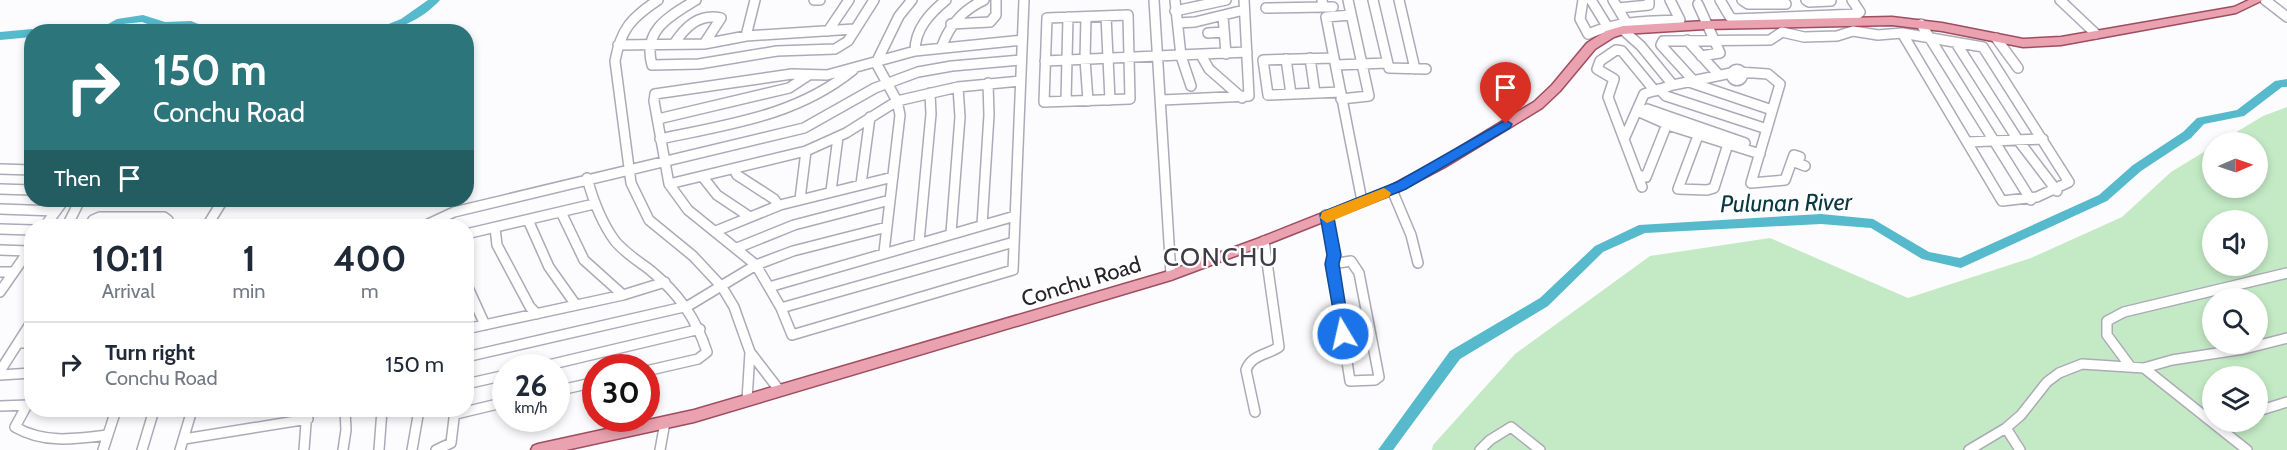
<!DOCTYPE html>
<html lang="en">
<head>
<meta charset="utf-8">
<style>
  body { margin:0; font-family:Cabin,sans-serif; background:#f6f6f7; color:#1f2937; height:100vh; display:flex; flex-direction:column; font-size:22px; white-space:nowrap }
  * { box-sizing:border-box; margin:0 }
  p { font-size:20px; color:#747a83 }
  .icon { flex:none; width:33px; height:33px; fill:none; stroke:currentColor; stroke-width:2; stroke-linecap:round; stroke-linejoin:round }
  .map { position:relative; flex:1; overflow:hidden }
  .sheet { position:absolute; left:24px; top:219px; width:450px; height:198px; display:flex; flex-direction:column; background:#fff; border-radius:24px; box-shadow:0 3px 9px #0003 }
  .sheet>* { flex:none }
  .guide { position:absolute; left:24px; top:24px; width:450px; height:183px; border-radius:24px; box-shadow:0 3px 9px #0003; background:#2c757b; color:#fff; overflow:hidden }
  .needle { width:39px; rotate:88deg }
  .tools { position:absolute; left:2202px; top:132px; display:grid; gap:12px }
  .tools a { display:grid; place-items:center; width:66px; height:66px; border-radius:50%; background:#fff; box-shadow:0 3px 9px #0003; font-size:30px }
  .speed { position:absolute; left:492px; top:354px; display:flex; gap:12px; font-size:30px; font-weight:700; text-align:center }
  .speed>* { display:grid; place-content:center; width:78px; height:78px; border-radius:50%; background:#fff; box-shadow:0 3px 9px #0003; line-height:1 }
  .speed small { font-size:15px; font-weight:400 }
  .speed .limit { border:9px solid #d22; background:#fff; color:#111 }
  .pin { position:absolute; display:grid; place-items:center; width:51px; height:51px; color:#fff; margin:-62px -26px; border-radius:50% 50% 50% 0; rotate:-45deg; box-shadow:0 0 6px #0007 }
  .pin .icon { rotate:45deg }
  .me { position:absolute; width:66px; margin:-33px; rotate:351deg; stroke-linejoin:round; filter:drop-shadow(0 0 4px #0008) }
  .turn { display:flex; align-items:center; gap:21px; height:126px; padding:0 30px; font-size:27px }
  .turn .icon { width:78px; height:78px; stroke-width:2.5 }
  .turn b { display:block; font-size:42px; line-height:51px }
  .then { display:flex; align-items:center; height:57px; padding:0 30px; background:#0003; gap:12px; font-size:22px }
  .eta { display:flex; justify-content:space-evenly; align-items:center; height:102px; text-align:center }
  .eta b { font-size:36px; font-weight:700; line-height:42px }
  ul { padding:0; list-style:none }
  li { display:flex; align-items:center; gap:18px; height:84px; padding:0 30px; border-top:2px solid #e0e1e3 }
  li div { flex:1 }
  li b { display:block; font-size:22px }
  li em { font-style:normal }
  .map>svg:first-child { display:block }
  .green { fill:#c4eac5; fill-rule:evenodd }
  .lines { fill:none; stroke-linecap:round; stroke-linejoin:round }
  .river { fill:#56b9cc; fill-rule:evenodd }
  .minor-casing { stroke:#adaab8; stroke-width:12 }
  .major-casing { stroke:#9e4e5f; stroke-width:3 }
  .minor { stroke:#fff; stroke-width:9 }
  .major { fill:#eba2b0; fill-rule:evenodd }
  .route { fill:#1a73e8; stroke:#114b97; stroke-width:1.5 }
  .slow { fill:#f59e0b }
  .labels { text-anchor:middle; stroke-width:4.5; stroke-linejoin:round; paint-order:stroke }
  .street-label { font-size:22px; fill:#26252a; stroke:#fff }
  .water-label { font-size:24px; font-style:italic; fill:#083840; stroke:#fff }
  .quarter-label { font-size:26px; letter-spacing:1.5px; fill:#3f3c48; stroke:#fff }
</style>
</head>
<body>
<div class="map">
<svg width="2287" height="450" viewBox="0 0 2287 450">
  <rect width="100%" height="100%" fill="#fcfbfe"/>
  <path class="green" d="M 2287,107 L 2287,450 L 1432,450 L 1433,445 L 1515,354 L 1650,256 L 1770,238 L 1908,298 L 2031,258 L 2122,217 L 2171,172 L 2212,147 L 2212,188 L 2258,188 L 2258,142 L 2220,142 L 2263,116 ZM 2212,220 L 2258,220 L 2258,266 L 2212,266 ZM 2212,298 L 2258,298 L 2258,344 L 2212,344 ZM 2212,376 L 2258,376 L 2258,422 L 2212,422 Z"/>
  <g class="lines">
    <path class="river" d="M 428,0 L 440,0 C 422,20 395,32 369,32 L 401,19 Z
      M 143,15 L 165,22 L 191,21 L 218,32 L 200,32 L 191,29 L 164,30 L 142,22 L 123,24 L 109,32 L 94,32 L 117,19 Z
      M 32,29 L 36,32 L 32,32 L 32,37 L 0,40 L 0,32 Z
      M 2287,79 L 2287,87 L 2282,87 L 2244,116 L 2204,124 L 2191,138 L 2141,171 L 2107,201 L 1961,268 L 1922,259 L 1871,228 L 1821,224 L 1645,233 L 1603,252 L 1548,306 L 1460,359 L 1393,450 L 1378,450 L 1450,351 L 1540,298 L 1595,246 L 1639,225 L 1821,214 L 1873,219 L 1929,252 L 1960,258 L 2099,195 L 2133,165 L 2183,132 L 2197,118 L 2237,110 L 2275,81 Z"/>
    <defs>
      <path id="minor" d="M 658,0 C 631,18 621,29 615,61 L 631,183 L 649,220 L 693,256 L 722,287 L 734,307 L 750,352 L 747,400
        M 696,0 C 670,16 642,30 652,65 L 699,64 L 777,51 L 835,49 L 848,41 L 874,0
        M 814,0 L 820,0
        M 1154,0 L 1171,275
        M 1175,0 L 1181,56 L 1191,86
        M 1322,0 L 1323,7 L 1333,7
        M 1373,0 L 1389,68 L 1426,69
        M 1399,0 L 1415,69
        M 1583,0 L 1580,19 L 1588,34 C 1618,21 1647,21 1680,20 L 1670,0
        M 1591,0 L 1607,26
        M 1613,0 L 1626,22
        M 1720,0 L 1730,17 L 1734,19 L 1858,14 L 1860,12 L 1852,0
        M 1742,0 L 1748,4 L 1786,4
        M 1806,0 L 1809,2 L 1831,1
        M 2060,0 L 2096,34
        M 2265,0 L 2287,17
        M 1698,4 L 1720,53 L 1701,56
        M 1266,8 L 1323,7
        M 1618,8 L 1649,5 L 1649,0
        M 1175,11 L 1226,0
        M 1128,15 L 1130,99 L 1044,102 L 1047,18 Z
        M 1351,15 L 1326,17 L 1362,201
        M 1106,16 L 1110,100
        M 1223,16 L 1226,54
        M 1086,17 L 1085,59 L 1088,101
        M 1178,23 L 1195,22 L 1244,10
        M 951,24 L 990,22 L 996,15 L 996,0
        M 1921,24 L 2031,200
        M 1623,30 L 1641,46 L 1673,85
        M 828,31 L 849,0
        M 1208,33 L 1224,32
        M 1902,33 L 1983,47 L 2069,182 L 2037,197 L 2002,201 Z
        M 746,36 L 755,0
        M 1996,38 L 2018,68
        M 1022,40 L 915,51 L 827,75 L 792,74 L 655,94 L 654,101 L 669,184 L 688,210 L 756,265 L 781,308 L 792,335 L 1013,270 L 1024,0
        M 1687,40 L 1719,75
        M 1956,43 L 2018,140 L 2057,191
        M 674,44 C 685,27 699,13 721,18 L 704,44
        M 618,45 L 704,44 L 746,36 L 854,29
        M 942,46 C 950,24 963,10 984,0
        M 915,51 C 915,29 930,13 946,0
        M 1201,55 L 1209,69 L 1242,98
        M 1310,58 L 1315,93
        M 1334,58 L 1263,60 L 1268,95 L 1341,92
        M 1286,59 L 1291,94
        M 1045,61 L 1247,52
        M 1336,65 L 1387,63
        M1731.5 75a5.5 5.5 0 1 1 11 0a5.5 5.5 0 1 1-11 0Z
        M 1739,72 L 1768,74 L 1780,84 L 1751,183 L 1785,180 L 1794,155 L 1800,157
        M 1693,80 L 1661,45 L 1663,41 L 1770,40 L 1782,32 L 1804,37 L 1837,36 L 1853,31 L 1878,35 L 1902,33
        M 1689,82 L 1772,110
        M 1659,89 L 1666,96 L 1767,129
        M 1341,99 L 1369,96 L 1348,0
        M 1162,100 L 1249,96 L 1244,0
        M 1066,101 L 1068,17
        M 1647,109 L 1745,143
        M 1637,111 L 1671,126 L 1760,154
        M 658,119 L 789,88 L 809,75
        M 1699,133 L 1678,189 L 1707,190 L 1714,188 L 1728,144
        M 1625,137 L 1644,94 L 1673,85 L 1731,73
        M 660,139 C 730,124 796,116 853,70
        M 1967,142 L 2043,139
        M 1792,161 L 1805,166
        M 0,169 L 32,170
        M 734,169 L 737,175 L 774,199 L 778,205
        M 1638,175 L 1646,177 L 1667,124
        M 702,176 L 717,195 L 747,215
        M 587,178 C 593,200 601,222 615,241 C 625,253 638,261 650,270 C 678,293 696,318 707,352 L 698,359 L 646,371
        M 669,184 L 806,151 L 846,133 L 897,101 L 958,87 L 1020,81
        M 861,184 L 870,117
        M 1642,187 L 1608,97 L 1614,79 L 1597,69 L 1600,61 L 1616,50 L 1622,51 L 1655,91
        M 0,189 L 32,190
        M 1392,190 L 1411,235 L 1418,263
        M 831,191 L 838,137
        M 800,199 L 806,151
        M 0,209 L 56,211
        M 561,212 L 584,260 L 623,295
        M 1326,215 L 1334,255 L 1332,264
        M 528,220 L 549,267 L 576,305
        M 982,225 L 989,115 L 988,83
        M 45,226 L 64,200
        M 67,226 L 80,200
        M 89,226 L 93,220 L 100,217 L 164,217 L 168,220 L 166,226
        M 207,226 L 223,200
        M 424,226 L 454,212 L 804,128 L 875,88 L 918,72 L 952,66 L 1021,60
        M 495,228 L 497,245 L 530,307 L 537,314
        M 0,229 L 32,230
        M 716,231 L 780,205 L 893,177
        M 951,233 L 960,117 L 958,87
        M 466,234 L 594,204
        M 919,242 L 931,114 L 930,93
        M 737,248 L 794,225 L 890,200
        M 0,250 L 28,251
        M 884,252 L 900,115 L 897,101 L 876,63 L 899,16 L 912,0
        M 1351,261 L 1359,273 L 1379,377 L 1375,380 L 1350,381 L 1332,264 Z
        M 0,272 L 14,272
        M 466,283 L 485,325
        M 769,287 L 1015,216
        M 0,292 L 32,246
        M 781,308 L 1014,242
        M 466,329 L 623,295 L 665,282
        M 18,343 L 32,343
        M 750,352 L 780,391
        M 466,357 L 688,306 L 756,265 L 793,251 L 887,227
        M 2130,366 L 2107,335 L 2107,321 L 2124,312 L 2287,273
        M 536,368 L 700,329
        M 2144,368 L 2247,450
        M 0,371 L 32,321
        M 0,375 L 32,373
        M 466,384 L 506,375
        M 556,391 L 596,382
        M 27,405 L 15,427 C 44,444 76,439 108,435
        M 0,406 L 29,405
        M 2258,411 L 2287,402
        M 1255,412 L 1246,370 C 1251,355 1267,355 1279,347 L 1264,241
        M 456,414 L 506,402
        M 2006,428 L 2020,450
        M 184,439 L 308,419
        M 103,450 L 116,410
        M 142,450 L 154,410
        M 180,450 L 192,410
        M 304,450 L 307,410
        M 343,450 L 346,430 L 345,410
        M 379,450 L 382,410
        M 412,450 L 419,410
        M 436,450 L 451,443 L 455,410
        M 660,450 L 665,422
        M 1480,450 L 1490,440 L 1511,427 L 1540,450
        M 1969,450 L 2006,428 L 2021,415 L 2047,382 L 2059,373 L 2082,364 L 2144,368 L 2172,360 L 2244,349 L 2287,338"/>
      <path id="major" d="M 2249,0 L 2263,0 L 2236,13 L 2061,45 L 2023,47 L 1942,31 L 1892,25 L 1705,29 L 1623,34 L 1614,37 L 1595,49 L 1560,91 L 1542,108 L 1445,167 L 1396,193 L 1265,245 L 1171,280 L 694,422 L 566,450 L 531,450 L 533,446 L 538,444 L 694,410 L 1169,271 L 1257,239 L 1388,187 L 1437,161 L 1534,102 L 1552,85 L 1587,43 L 1606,31 L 1623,26 L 1705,21 L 1892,17 L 1942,23 L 2023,39 L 2061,37 L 2234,7 Z"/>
    </defs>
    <use href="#minor" class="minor-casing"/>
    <use href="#major" class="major-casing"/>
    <use href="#minor" class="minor"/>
    <use href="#major" class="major"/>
  </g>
  <path class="route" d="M 1506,120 L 1512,124 L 1510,128 L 1406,189 L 1334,218 L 1341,255 L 1339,264 L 1350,334 L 1348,338 L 1338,338 L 1325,264 L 1327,255 L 1320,215 L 1322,212 L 1397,182 Z"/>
  <path class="slow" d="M 1384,188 L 1391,193 L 1389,197 L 1327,223 L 1320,218 L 1322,212 Z"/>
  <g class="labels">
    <g class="street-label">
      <text transform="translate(1081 281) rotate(-17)" y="8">Conchu Road</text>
    </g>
    <g class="water-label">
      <text transform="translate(1786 203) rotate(-1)" y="8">Pulunan River</text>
    </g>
    <g class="quarter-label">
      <text x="1221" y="266">CONCHU</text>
    </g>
  </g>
</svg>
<div class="tools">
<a><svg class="needle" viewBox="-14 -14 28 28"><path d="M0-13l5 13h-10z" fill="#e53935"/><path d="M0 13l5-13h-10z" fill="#747a83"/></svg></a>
<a><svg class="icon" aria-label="sound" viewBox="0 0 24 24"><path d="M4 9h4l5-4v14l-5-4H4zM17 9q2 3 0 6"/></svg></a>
<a><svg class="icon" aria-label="search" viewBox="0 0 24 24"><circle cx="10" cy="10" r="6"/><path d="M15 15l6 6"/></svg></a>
<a><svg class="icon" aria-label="layers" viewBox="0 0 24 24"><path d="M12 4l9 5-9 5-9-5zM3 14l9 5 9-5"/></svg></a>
</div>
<div class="speed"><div>26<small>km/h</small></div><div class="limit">30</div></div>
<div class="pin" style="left:1506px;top:124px;background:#d93025"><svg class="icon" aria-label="arrive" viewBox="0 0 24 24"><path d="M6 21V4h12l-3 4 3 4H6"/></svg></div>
<svg class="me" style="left:1343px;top:334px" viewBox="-20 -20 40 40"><circle r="17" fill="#1a73e8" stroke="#fff" stroke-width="3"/><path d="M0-11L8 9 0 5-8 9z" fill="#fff"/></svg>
<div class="guide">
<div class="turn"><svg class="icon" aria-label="right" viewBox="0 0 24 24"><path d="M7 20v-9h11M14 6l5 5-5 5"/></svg><div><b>150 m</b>Conchu Road</div></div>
<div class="then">Then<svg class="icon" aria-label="arrive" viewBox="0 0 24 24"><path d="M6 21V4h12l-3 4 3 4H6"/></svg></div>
</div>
<section class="sheet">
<div class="eta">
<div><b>10:11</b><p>Arrival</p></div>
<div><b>1</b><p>min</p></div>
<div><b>400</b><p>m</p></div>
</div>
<ul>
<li><svg class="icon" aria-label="right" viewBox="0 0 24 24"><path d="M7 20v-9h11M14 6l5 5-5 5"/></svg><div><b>Turn right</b><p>Conchu Road</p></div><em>150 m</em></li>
</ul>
</section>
</div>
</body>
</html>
